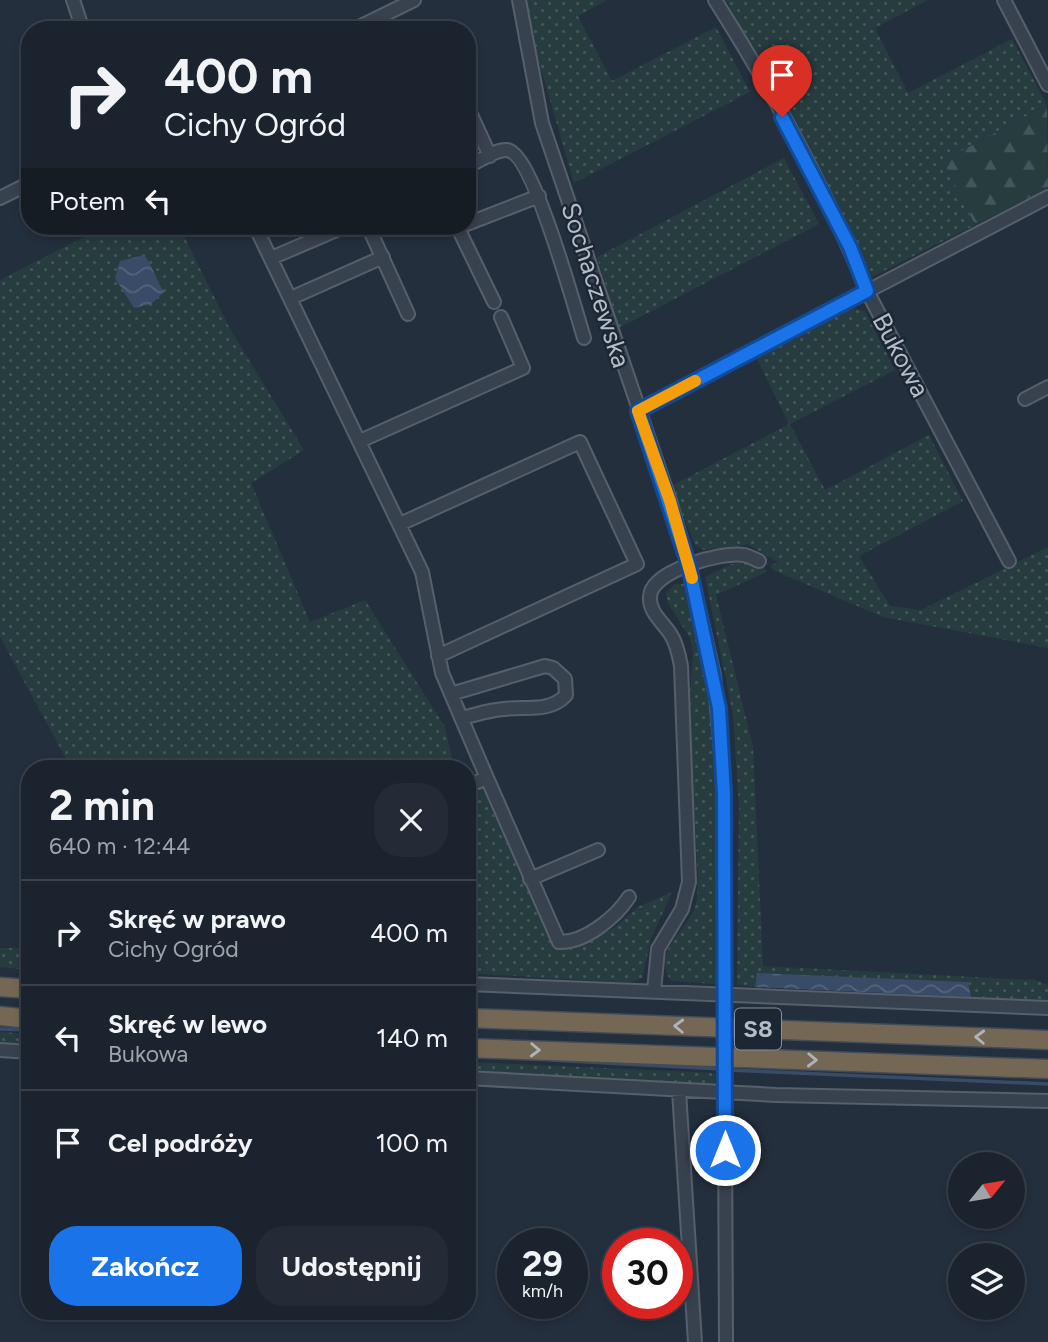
<!DOCTYPE html>
<html lang="pl">
<head>
<meta charset="utf-8">
<style>
  body { margin:0; font-family:Figtree,sans-serif; background:#242b36; color:#f1f3f6; height:100vh; display:flex; flex-direction:column; font-size:26px; white-space:nowrap }
  * { box-sizing:border-box; margin:0 }
  p { font-size:23px; color:#a0a4aa }
  .icon { flex:none; width:38px; height:38px; fill:none; stroke:currentColor; stroke-width:2; stroke-linecap:round; stroke-linejoin:round }
  .map { position:relative; flex:1; overflow:hidden }
  .side { position:absolute; left:21px; top:760px; width:455px; height:560px; display:flex; flex-direction:column; background:#1b232e; border-radius:28px; box-shadow:0 4px 10px #0003,0 0 0 2px #39404a }
  .side>* { flex:none }
  .top-card { position:absolute; left:21px; top:21px; width:455px; height:214px; border-radius:28px; box-shadow:0 4px 10px #0003,0 0 0 2px #39404a; background:#1b232e; color:#f1f3f6; overflow:hidden }
  .needle { width:46px; rotate:60deg }
  .buttons { position:absolute; left:948px; top:1152px; display:grid; gap:14px }
  .buttons a { display:grid; place-items:center; width:77px; height:77px; border-radius:50%; background:#1b232e; box-shadow:0 4px 10px #0003,0 0 0 2px #39404a; font-size:35px }
  .speed { position:absolute; left:497px; top:1228px; display:flex; gap:14px; font-size:35px; font-weight:700; text-align:center }
  .speed>* { display:grid; place-content:center; width:91px; height:91px; border-radius:50%; background:#1b232e; box-shadow:0 4px 10px #0003,0 0 0 2px #39404a; line-height:1 }
  .speed small { font-size:18px; font-weight:400 }
  .speed .limit { border:10px solid #d22; background:#fff; color:#111 }
  .pin { position:absolute; display:grid; place-items:center; width:60px; height:60px; color:#fff; margin:-72px -30px; border-radius:50% 50% 50% 0; rotate:-45deg; box-shadow:0 0 7px #0007 }
  .pin .icon { rotate:45deg }
  .me { position:absolute; width:77px; margin:-38px; rotate:0deg; stroke-linejoin:round; filter:drop-shadow(0 0 5px #0008) }
  .turn { display:flex; align-items:center; gap:24px; height:147px; padding:0 28px; font-size:32px }
  .turn .icon { width:91px; height:91px; stroke-width:2.5 }
  .turn b { display:block; font-size:49px; line-height:60px }
  .then { display:flex; align-items:center; height:66px; padding:0 28px; background:#0003; gap:14px; font-size:26px }
  .round { display:grid; place-items:center; flex:none; width:74px; height:74px; border-radius:28px; background:#242b36 }
  .overview { display:flex; align-items:center; justify-content:space-between; height:119px; padding:0 28px }
  h1 { font-size:42px; font-weight:700; line-height:52px }
  .primary-button { display:flex; gap:14px; margin-top:auto; padding:14px 28px }
  .primary-button a { flex:1; height:80px; border-radius:28px; background:#1a73e8; color:#fff; font-size:28px; font-weight:700; line-height:80px; text-align:center }
  .primary-button a+a { background:#242b36; color:#f1f3f6 }
  ul { padding:0; list-style:none }
  li { display:flex; align-items:center; gap:21px; height:105px; padding:0 28px; border-top:2px solid #39404a }
  li div { flex:1 }
  li b { display:block; font-size:26px }
  li em { font-style:normal }
  .map>svg:first-child { display:block }
  .grass { fill:url(#grass-dots) }
  .forest { fill:url(#forest-firs) }
  .water { fill:url(#water-waves) }
  .lines { fill:none; stroke-linecap:round; stroke-linejoin:round }
  .stream { stroke:#394c67; stroke-width:3.5 }
  .minor-casing { stroke:#565f6c; stroke-width:16 }
  .highway-casing { stroke:#434c59; stroke-width:21 }
  .minor { stroke:#38414e; stroke-width:12 }
  .highway { stroke:#746855; stroke-width:18 }
  .minor-bridge-casing { stroke:#565f6c; stroke-width:16; stroke-linecap:butt }
  .minor-bridge { stroke:#38414e; stroke-width:12 }
  .oneway { stroke:#aeb4bd }
  .route-casing { stroke:#114b97; stroke-width:18 }
  .route { stroke:#1a73e8; stroke-width:12 }
  .slow { stroke:#f59e0b; stroke-width:12 }
  .labels { text-anchor:middle; stroke-width:5; stroke-linejoin:round; paint-order:stroke }
  .shield { fill:#1d2633; stroke:#878f9c; stroke-width:2 }
  .shield-label { font-size:24px; font-weight:bold; fill:#b4bcc9 }
  .street-label { font-size:26px; fill:#b4bcc9; stroke:#1d2633 }
</style>
</head>
<body>
<div class="map">
<svg width="1048" height="1342" viewBox="0 0 1048 1342">
  <defs>
    <pattern id="grass-dots" width="8" height="8" patternUnits="userSpaceOnUse" patternTransform="scale(1.75)"><rect width="8" height="8" fill="#263c3f"/><path d="M2 2h.1M6 6h.1" fill="none" stroke="#435659" stroke-width="1.8" stroke-linecap="round"/></pattern>
    <pattern id="forest-firs" width="22" height="20" patternUnits="userSpaceOnUse" patternTransform="scale(1.75)"><rect width="22" height="20" fill="#263c3f"/><path d="M5 1l3.5 6h-7zM16 11l3.5 6h-7z" fill="#435659"/></pattern>
    <pattern id="water-waves" width="16" height="10" patternUnits="userSpaceOnUse" patternTransform="scale(1.75)"><rect width="16" height="10" fill="#394c67"/><path d="M0 5q4-4 8 0t8 0" fill="none" stroke="#53647b"/></pattern>
  </defs>
  <rect width="100%" height="100%" fill="#242f3e"/>
  <path class="grass" d="M 521,0 L 607,0 L 578,16 L 612,81 L 716,27 L 750,92 L 574,183 Z
    M 726,0 L 928,0 L 875,28 L 908,93 L 1012,39 L 1047,105 L 943,161 L 975,225 L 872,277 Z
    M 784,158 L 819,224 L 619,328 L 597,257 Z
    M 106,226 L 179,226 L 230,329 L 304,450 L 251,483 L 310,622 L 365,600 L 445,727 L 454,768 L 71,768 L 0,637 L 0,280 Z
    M 852,308 L 865,311 L 895,370 L 790,424 L 825,490 L 929,435 L 963,501 L 859,556 L 890,606 L 921,610 L 1048,547 L 1048,648 L 883,617 L 773,570 L 770,566 L 778,562 L 747,544 C 740,548 717,547 704,550 L 695,545 L 671,486 L 789,424 L 756,357 Z
    M 746,561 L 763,566 L 766,572 L 716,595 L 753,747 L 763,966 L 1035,980 L 1048,985 L 1048,1001 L 971,997 L 968,982 L 757,974 L 755,987 L 737,985 L 739,806 L 733,715 L 705,577 L 731,564 Z
    M 675,584 L 685,584 C 698,604 699,628 704,651 C 723,761 716,873 716,984 L 671,981 C 651,953 687,930 695,907 C 698,899 697,888 698,879 L 689,707 L 693,653 L 690,638 L 668,603 L 666,593 Z
    M 481,786 L 552,942 L 565,949 L 614,928 L 638,907 L 672,892 L 651,939 L 642,978 L 629,983 L 467,973 L 467,794 Z
    M 0,948 L 30,948 L 30,970 L 0,967 Z
    M 0,1032 L 30,1034 L 30,1045 L 0,1043 Z
    M 467,1062 L 715,1073 L 715,1086 L 467,1071 Z"/>
  <path class="forest" d="M 1047,105 L 1048,188 L 975,225 L 943,161 Z"/>
  <path class="water" d="M 144,255 C 154,268 156,280 164,292 L 151,304 L 134,308 L 115,278 L 120,261 Z
    M 757,973 L 968,982 L 971,997 L 755,987 Z"/>
  <g class="lines">
    <path class="stream" d="M 0,1029 L 30,1030
      M 550,1060 L 721,1069
      M 728,1070 L 1048,1084"/>
    <defs>
      <path id="minor" d="M 73,0 L 83,30
        M 519,0 L 542,123 L 670,501 L 689,566 L 714,675 L 725,794 L 724,964
        M 715,0 C 772,90 827,192 867,291 L 1009,561
        M 1004,0 L 1048,85
        M 353,30 L 414,0
        M 467,106 L 490,156
        M 467,167 C 478,162 495,149 507,150 C 533,153 575,309 584,338
        M 0,198 L 30,183
        M 467,224 L 539,196
        M 255,226 L 422,572 L 442,673 L 487,778 L 467,786
        M 368,226 L 408,314
        M 462,226 L 458,228 L 494,302
        M 271,258 L 346,226
        M 291,298 L 383,257
        M 1025,399 L 1048,387
        M 638,411 L 1048,197
        M 360,441 L 523,368 L 501,317
        M 400,524 L 580,442 L 637,564 L 438,656
        M 451,694 L 545,666 L 553,668 L 565,679 L 566,695 C 550,713 525,706 504,709 C 489,710 475,715 461,718
        M 487,778 L 559,942 C 585,943 616,917 629,897
        M 530,879 L 598,850
        M 467,984 L 1048,1008
        M 654,991 L 658,949 L 682,909 L 689,882 L 681,666 C 679,656 677,644 671,635 C 664,623 649,613 650,597 C 650,571 722,551 744,555 C 749,556 754,559 759,561
        M 0,1050 L 30,1052
        M 467,1078 L 776,1095 L 1048,1101
        M 679,1091 L 695,1342
        M 725,1125 L 726,1342"/>
      <path id="highway" d="M 0,987 L 30,989
        M 0,1016 L 30,1019
        M 467,1018 L 1048,1040
        M 467,1048 L 1048,1069"/>
    </defs>
    <use href="#minor" class="minor-casing"/>
    <use href="#highway" class="highway-casing"/>
    <use href="#minor" class="minor"/>
    <use href="#highway" class="highway"/>
    <defs>
      <path id="minor-bridge" d="M 724,964 L 725,1125"/>
    </defs>
    <use href="#minor-bridge" class="minor-bridge-casing"/>
    <use href="#minor-bridge" class="minor-bridge"/>
  </g>
  <defs><path id="oneway-chevron" d="M-2-3.5L2.5 0L-2 3.5" fill="none" stroke-width="1.6" stroke-linecap="round" stroke-linejoin="round" transform="scale(1.75)"/></defs>
  <g class="oneway">
    <use href="#oneway-chevron" transform="translate(679 1026) rotate(-178)"/>
    <use href="#oneway-chevron" transform="translate(980 1037) rotate(-178)"/>
    <use href="#oneway-chevron" transform="translate(535 1050) rotate(2)"/>
    <use href="#oneway-chevron" transform="translate(812 1060) rotate(2)"/>
  </g>
  <g class="lines">
    <defs>
      <path id="route" d="M 725,1150 L 724,794 L 719,708 L 689,566 L 638,411 L 867,291 L 850,247 L 782,117"/>
    </defs>
    <use href="#route" class="route-casing"/>
    <use href="#route" class="route"/>
    <path class="slow" d="M 692,578 L 670,501 L 638,411 L 695,381"/>
  </g>
  <g class="labels">
    <rect class="shield" x="735" y="1008.5" width="46" height="41" rx="5"/>
    <g class="shield-label">
      <text x="758" y="1037">S8</text>
    </g>
    <g class="street-label">
      <text transform="translate(596 285) rotate(72)" y="9">Sochaczewska</text>
      <text transform="translate(901 355) rotate(62)" y="9">Bukowa</text>
    </g>
  </g>
</svg>
<div class="buttons">
<a><svg class="needle" viewBox="-14 -14 28 28"><path d="M0-13l5 13h-10z" fill="#e53935"/><path d="M0 13l5-13h-10z" fill="#a0a4aa"/></svg></a>
<a><svg class="icon" aria-label="layers" viewBox="0 0 24 24"><path d="M12 4l9 5-9 5-9-5zM3 14l9 5 9-5"/></svg></a>
</div>
<div class="speed"><div>29<small>km/h</small></div><div class="limit">30</div></div>
<div class="pin" style="left:782px;top:117px;background:#d93025"><svg class="icon" aria-label="arrive" viewBox="0 0 24 24"><path d="M6 21V4h12l-3 4 3 4H6"/></svg></div>
<svg class="me" style="left:725px;top:1150px" viewBox="-20 -20 40 40"><circle r="17" fill="#1a73e8" stroke="#fff" stroke-width="3"/><path d="M0-11L8 9 0 5-8 9z" fill="#fff"/></svg>
<div class="top-card">
<div class="turn"><svg class="icon" aria-label="right" viewBox="0 0 24 24"><path d="M7 20v-9h11M14 6l5 5-5 5"/></svg><div><b>400 m</b>Cichy Ogród</div></div>
<div class="then">Potem<svg class="icon" aria-label="left" viewBox="0 0 24 24"><path d="M17 20v-9H6M10 6l-5 5 5 5"/></svg></div>
</div>
<section class="side">
<div class="overview"><div><h1>2 min</h1><p>640 m · 12:44</p></div><a class="round"><svg class="icon" aria-label="close" viewBox="0 0 24 24"><path d="M6 6l12 12M18 6L6 18"/></svg></a></div>
<ul>
<li><svg class="icon" aria-label="right" viewBox="0 0 24 24"><path d="M7 20v-9h11M14 6l5 5-5 5"/></svg><div><b>Skręć w prawo</b><p>Cichy Ogród</p></div><em>400 m</em></li>
<li><svg class="icon" aria-label="left" viewBox="0 0 24 24"><path d="M17 20v-9H6M10 6l-5 5 5 5"/></svg><div><b>Skręć w lewo</b><p>Bukowa</p></div><em>140 m</em></li>
<li><svg class="icon" aria-label="arrive" viewBox="0 0 24 24"><path d="M6 21V4h12l-3 4 3 4H6"/></svg><div><b>Cel podróży</b></div><em>100 m</em></li>
</ul>
<div class="primary-button"><a>Zakończ</a><a>Udostępnij</a></div>
</section>
</div>
</body>
</html>
